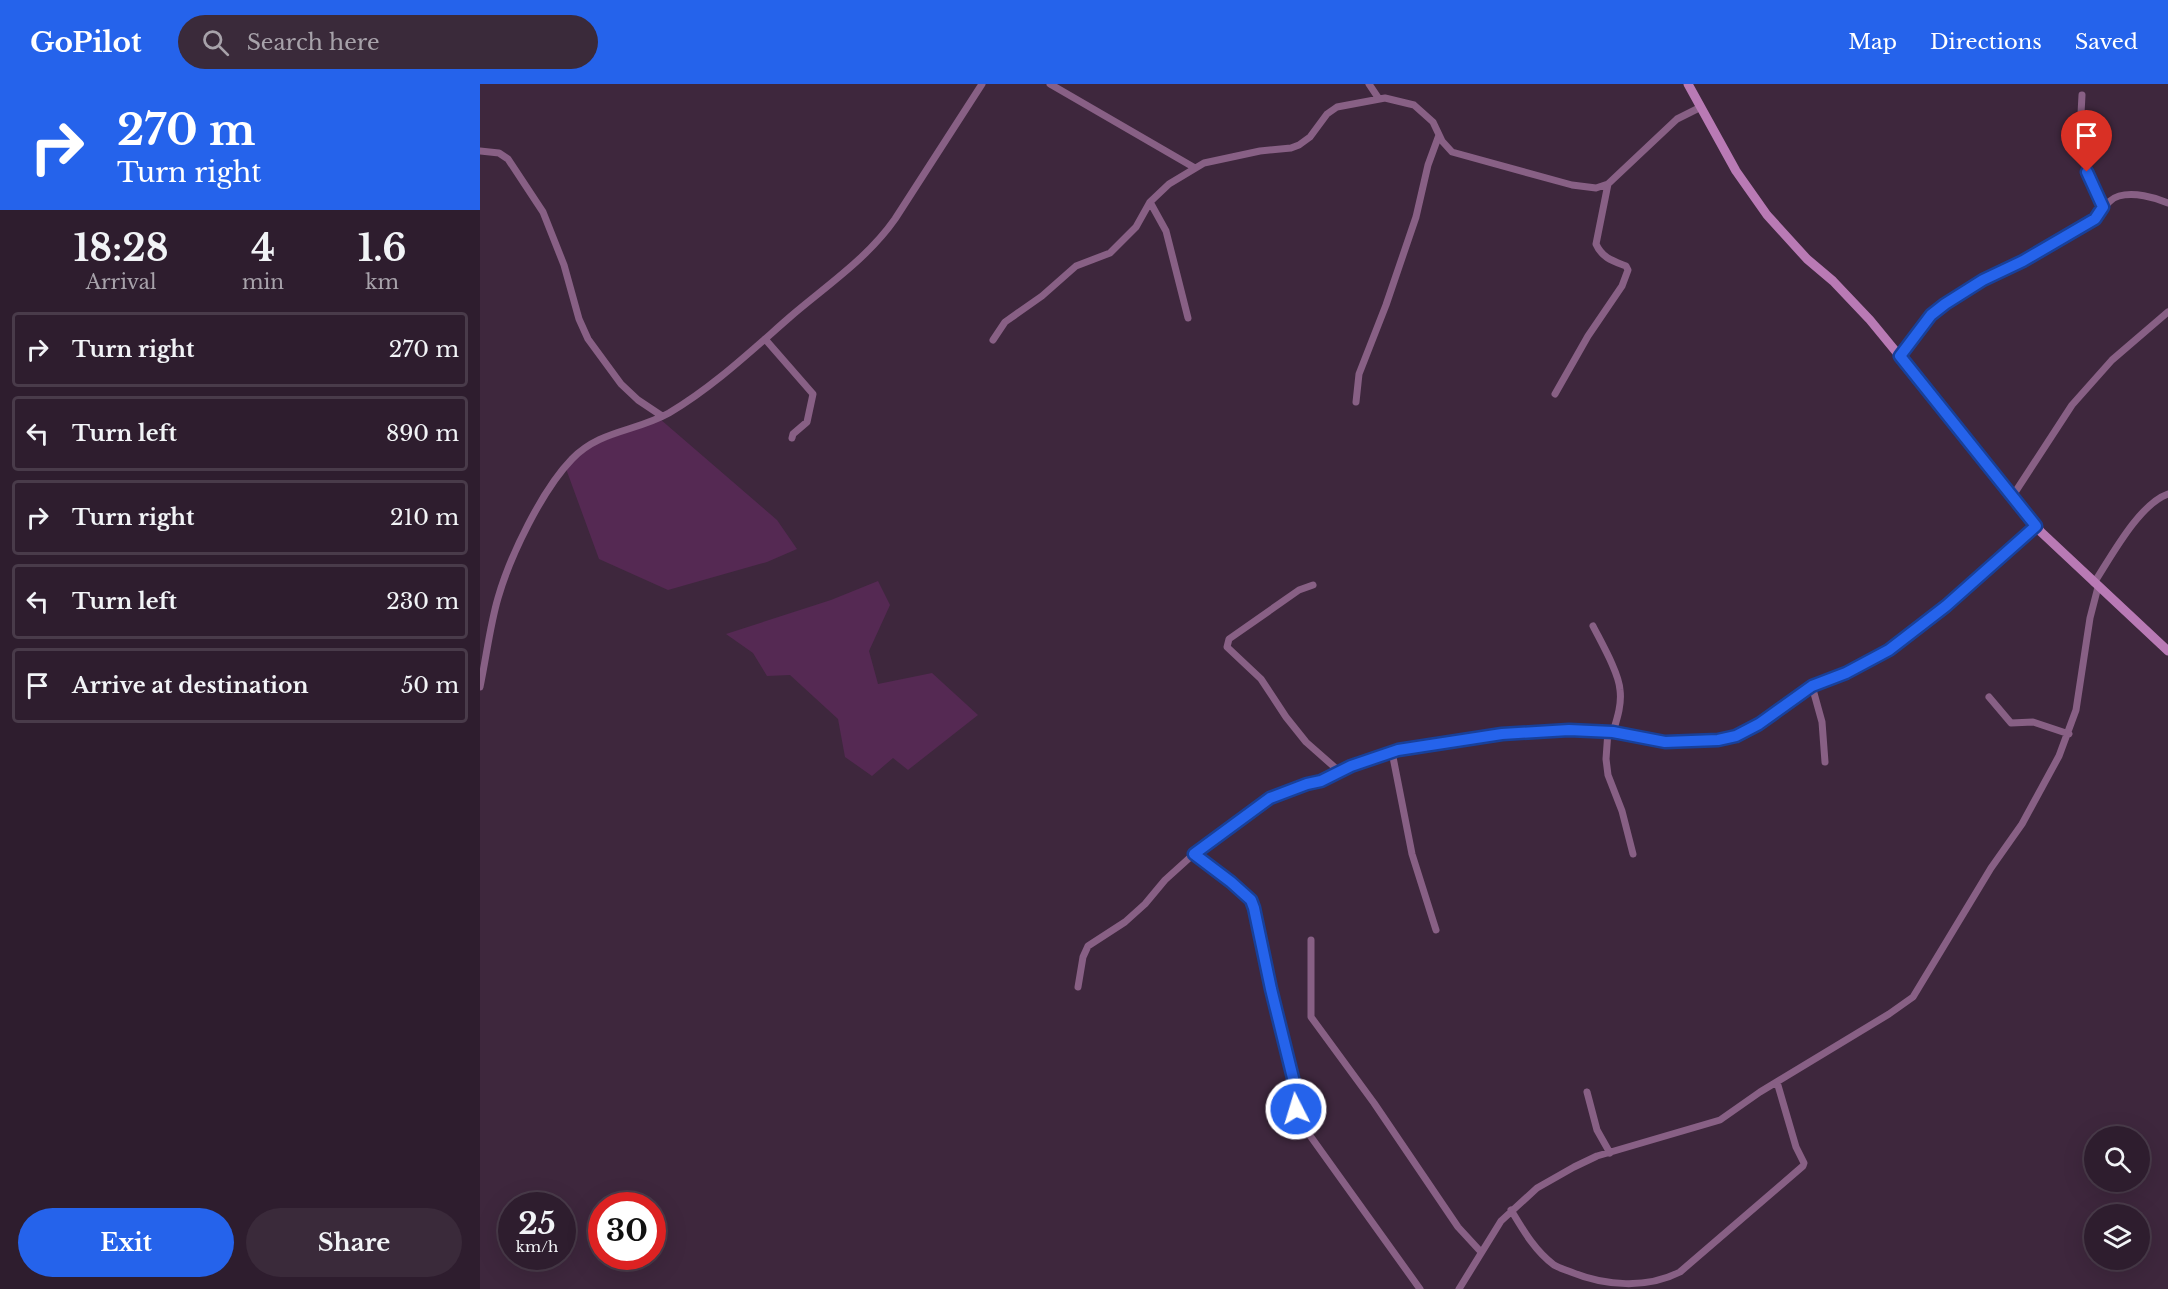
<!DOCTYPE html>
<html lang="en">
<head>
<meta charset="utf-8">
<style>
  body { margin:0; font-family:"Libre Baskerville",serif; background:#3a2a3a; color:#f1f3f6; height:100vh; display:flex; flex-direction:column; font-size:22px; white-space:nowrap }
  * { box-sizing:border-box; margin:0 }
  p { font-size:20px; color:#a7a2aa }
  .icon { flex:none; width:33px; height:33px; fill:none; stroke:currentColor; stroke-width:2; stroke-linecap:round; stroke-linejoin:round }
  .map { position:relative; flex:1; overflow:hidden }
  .panel { display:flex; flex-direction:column; background:#2e1d2e; width:480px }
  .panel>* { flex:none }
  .guide { background:#2563eb; color:#fff; overflow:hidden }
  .controls { position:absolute; left:1604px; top:1042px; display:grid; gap:12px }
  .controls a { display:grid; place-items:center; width:66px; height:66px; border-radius:50%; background:#2e1d2e; box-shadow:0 6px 24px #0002,0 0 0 2px #493b4a; font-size:30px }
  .speed { position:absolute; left:18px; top:1108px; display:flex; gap:12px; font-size:30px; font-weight:700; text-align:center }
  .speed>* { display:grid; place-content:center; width:78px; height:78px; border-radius:50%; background:#2e1d2e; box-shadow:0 6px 24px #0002,0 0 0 2px #493b4a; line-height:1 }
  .speed small { font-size:15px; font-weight:400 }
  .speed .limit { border:9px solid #d22; background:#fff; color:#111 }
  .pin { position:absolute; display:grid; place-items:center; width:51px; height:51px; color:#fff; margin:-62px -26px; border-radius:50% 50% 50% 0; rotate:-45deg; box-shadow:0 0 6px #0007 }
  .pin .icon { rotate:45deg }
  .me { position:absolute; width:66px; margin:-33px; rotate:355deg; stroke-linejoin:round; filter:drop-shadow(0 0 4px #0008) }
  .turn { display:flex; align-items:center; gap:21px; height:126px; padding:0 18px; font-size:27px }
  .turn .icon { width:78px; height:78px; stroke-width:2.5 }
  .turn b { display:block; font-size:42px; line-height:51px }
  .eta { display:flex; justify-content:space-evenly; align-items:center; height:102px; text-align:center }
  .eta b { font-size:36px; font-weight:800; line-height:42px }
  .cta { display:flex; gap:12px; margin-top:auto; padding:12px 18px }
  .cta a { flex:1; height:69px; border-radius:36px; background:#2563eb; color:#fff; font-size:24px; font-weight:800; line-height:69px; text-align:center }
  .cta a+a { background:#3a2a3a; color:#f1f3f6 }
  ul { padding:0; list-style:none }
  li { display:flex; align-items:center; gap:18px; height:75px; margin:0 12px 9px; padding:0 6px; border:3px solid #493b4a; border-radius:6px }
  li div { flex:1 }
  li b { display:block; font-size:22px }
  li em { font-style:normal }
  header { display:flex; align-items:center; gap:36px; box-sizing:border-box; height:84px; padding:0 30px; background:#2563eb; color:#fff }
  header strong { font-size:28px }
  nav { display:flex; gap:33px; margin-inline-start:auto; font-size:21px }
  .search { width:420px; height:54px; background:#3a2a3a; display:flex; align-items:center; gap:15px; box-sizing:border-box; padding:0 21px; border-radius:33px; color:#a7a2aa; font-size:22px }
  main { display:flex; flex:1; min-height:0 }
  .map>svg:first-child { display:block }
  .green { fill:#552953 }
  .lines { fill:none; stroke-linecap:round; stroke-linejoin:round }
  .street { stroke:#886085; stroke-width:7 }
  .secondary { stroke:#b97ab5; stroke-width:9 }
  .route-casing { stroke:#184099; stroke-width:15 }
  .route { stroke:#2563eb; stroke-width:10 }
</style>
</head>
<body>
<header>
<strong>GoPilot</strong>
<div class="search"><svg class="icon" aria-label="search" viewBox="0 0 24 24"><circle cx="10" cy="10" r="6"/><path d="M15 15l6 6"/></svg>Search here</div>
<nav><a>Map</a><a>Directions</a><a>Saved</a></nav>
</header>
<main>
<section class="panel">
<div class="guide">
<div class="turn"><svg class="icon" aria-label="right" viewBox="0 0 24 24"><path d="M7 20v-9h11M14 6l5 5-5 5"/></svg><div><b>270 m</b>Turn right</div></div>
</div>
<div class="eta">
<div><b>18:28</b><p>Arrival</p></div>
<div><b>4</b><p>min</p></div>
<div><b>1.6</b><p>km</p></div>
</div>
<ul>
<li><svg class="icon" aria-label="right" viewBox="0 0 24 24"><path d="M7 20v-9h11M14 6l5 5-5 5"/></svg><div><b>Turn right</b></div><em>270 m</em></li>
<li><svg class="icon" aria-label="left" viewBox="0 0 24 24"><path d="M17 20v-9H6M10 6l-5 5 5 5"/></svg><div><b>Turn left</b></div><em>890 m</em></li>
<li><svg class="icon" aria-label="right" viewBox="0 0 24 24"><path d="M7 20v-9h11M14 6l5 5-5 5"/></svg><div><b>Turn right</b></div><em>210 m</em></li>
<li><svg class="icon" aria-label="left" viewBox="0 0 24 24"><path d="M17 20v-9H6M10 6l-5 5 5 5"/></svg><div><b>Turn left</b></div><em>230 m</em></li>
<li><svg class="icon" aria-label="arrive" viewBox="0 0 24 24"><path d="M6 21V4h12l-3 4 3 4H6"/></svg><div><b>Arrive at destination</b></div><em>50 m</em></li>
</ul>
<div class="cta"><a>Exit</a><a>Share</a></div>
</section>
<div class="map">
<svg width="1688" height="1205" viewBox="0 0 1688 1205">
  <rect width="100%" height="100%" fill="#3e273d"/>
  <path class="green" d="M 180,335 L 297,436 L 317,465 L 287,478 L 188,506 L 119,475 L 85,382 L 116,360 Z
    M 398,497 L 410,521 L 389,567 L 398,600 L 452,589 L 498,631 L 428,686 L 413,674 L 392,692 L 365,673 L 358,635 L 310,591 L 287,592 L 273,569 L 246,550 L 351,516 Z"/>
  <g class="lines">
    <path class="street" d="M 570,0 L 715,84
      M 889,0 L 899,15
      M 1602,11 L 1599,67 L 1623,123
      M 0,67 L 19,69 L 28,75 L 63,128 L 84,181 L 99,235 L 108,255 L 141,300 L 158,316 L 182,332
      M 670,118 L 686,147 L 708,234
      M 285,255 L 333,310 L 327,338 L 313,350 L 312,354
      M 513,256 L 525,238 L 562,212 L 596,182 L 630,169 L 656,143 L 670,118 L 689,100 L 724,79 L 780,67 L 811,64 L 819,61 L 830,53 L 847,30 L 857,23 L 905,14 L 934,21 L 953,38 L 962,57 L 972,68 L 1092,101 L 1116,104 L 1128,100 L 1197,35 L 1221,23
      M 1420,272 C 1430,259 1439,244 1450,232 C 1475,206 1511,194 1541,178 C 1565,166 1590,151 1613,136 C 1623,130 1625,116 1639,112 C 1654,108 1674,113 1688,119
      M 1075,310 L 1108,252 L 1142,202 L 1148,186 L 1146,182 C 1133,177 1122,174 1116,160 L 1128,100
      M 876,318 L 879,290 L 906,221 L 936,133 L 948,81 L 959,51
      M 1532,413 L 1592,321 L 1632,276 L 1688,228
      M 1614,499 C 1631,473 1659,420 1688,410
      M 833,501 L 819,506 L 749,555 L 747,563 L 781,595 L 806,633 L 826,658 L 860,688
      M 1113,542 C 1121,558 1139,589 1140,606 C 1142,620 1137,635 1133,648
      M 1332,602 L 1342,638 L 1345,678
      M 0,603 C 6,575 10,541 18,514 C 30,472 62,406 92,375 C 120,346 155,348 189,329 C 233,303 271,267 310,233 C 346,202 387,175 415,135 L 502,0
      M 1509,613 L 1531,639 L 1553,638 L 1589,650
      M 1128,647 L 1126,675 L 1128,691 L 1142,727 L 1153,770
      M 912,668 L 932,770 L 956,846
      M 714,770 L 751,798 L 771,816 L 813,994 L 815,1025 L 826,1046 L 940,1205
      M 831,856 L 831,933 L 894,1019 L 978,1143 L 1001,1168
      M 598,903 L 603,873 L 608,862 L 645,838 L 665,820 L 685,796 L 716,768 L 790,714 L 827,700 L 841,697 L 871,682 L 905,670 L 1022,650 L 1119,647 L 1185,658 L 1238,656 L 1256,652 L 1279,640 L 1332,602 L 1366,589 L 1409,566 L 1466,522 L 1556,442
      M 1107,1008 L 1117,1046 L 1130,1069
      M 1031,1126 C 1043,1146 1055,1167 1074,1181 C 1079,1184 1086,1186 1091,1188 C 1125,1202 1167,1205 1200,1188 L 1323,1082 L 1324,1079 L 1316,1063 L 1297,998
      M 979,1205 L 1021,1137 L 1057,1104 L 1094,1083 L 1117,1072 L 1240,1036 L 1280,1008 L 1409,930 L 1433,913 L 1511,784 L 1542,740 L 1579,672 L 1596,626 L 1610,534 L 1618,503"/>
    <path class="secondary" d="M 1208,0 L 1256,87 L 1287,131 L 1327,175 L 1353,197 L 1390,236 L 1482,348 L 1561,448 L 1688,567"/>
  </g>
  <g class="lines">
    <defs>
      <path id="route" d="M 816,1025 L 813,994 L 791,905 L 774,824 L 771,816 L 751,798 L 714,770 L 790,714 L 827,700 L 841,697 L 871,682 L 918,666 L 1022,650 L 1089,646 L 1133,648 L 1185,658 L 1238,656 L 1256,652 L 1279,640 L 1332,602 L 1366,589 L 1409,566 L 1466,522 L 1556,442 L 1420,272 L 1451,231 L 1465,220 L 1503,196 L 1543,177 L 1615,135 L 1623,123 L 1607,88"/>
    </defs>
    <use href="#route" class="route-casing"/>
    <use href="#route" class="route"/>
  </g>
</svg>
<div class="controls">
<a><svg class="icon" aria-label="search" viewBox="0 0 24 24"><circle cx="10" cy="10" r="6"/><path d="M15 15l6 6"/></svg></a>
<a><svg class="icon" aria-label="layers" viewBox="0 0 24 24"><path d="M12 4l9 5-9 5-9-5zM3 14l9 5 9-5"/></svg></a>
</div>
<div class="speed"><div>25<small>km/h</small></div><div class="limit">30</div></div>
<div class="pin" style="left:1607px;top:88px;background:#d93025"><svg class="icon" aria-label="arrive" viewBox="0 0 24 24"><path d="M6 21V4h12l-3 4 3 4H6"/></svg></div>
<svg class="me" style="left:816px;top:1025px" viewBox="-20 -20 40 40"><circle r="17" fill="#2563eb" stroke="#fff" stroke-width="3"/><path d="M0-11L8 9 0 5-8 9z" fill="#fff"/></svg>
</div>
</main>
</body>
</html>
